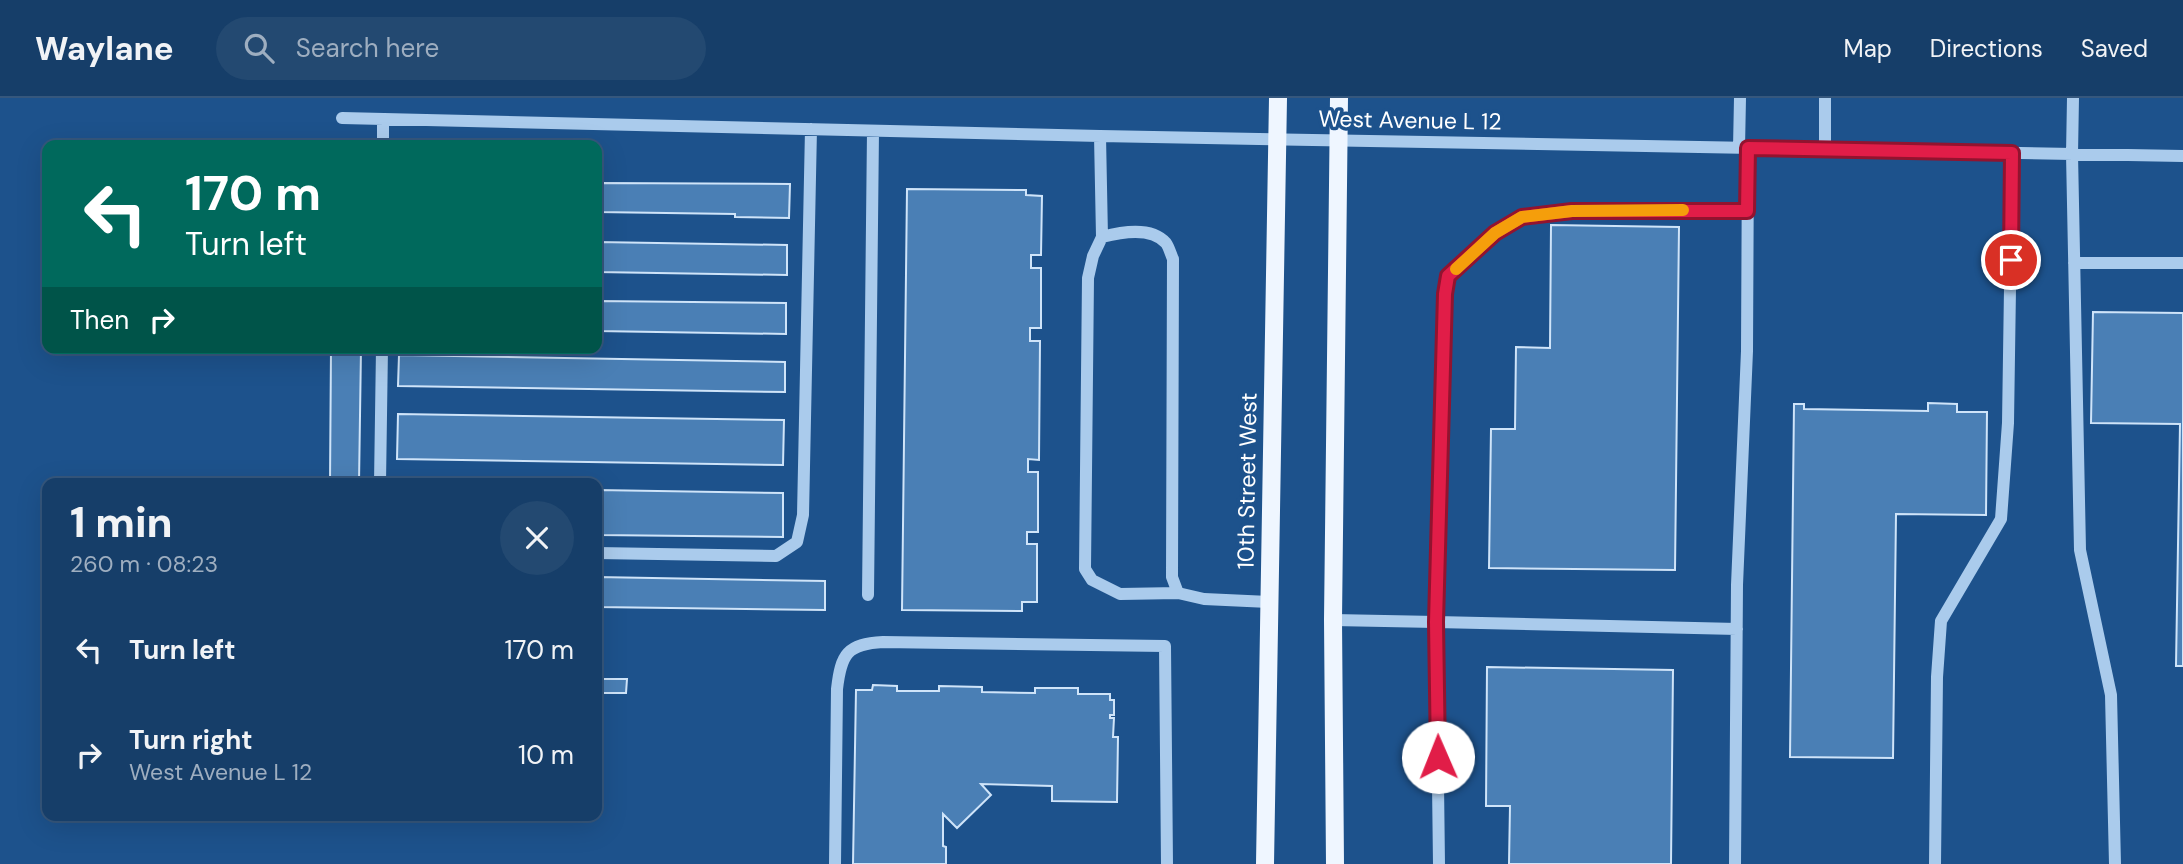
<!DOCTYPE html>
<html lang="en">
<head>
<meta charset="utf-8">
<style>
  body { margin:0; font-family:"DM Sans",sans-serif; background:#234971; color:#f1f3f6; height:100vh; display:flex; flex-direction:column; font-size:26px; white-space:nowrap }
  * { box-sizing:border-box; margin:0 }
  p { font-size:23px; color:#9eaec0 }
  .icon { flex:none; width:38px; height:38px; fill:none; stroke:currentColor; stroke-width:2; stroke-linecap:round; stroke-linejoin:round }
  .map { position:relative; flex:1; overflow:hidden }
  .details { position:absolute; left:42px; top:380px; width:560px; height:343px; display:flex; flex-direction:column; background:#163e69; border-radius:14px; box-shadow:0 7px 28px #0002,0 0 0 2px #35577d }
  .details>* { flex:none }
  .top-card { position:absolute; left:42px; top:42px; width:560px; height:214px; border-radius:14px; box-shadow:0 7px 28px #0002,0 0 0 2px #35577d; background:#00695c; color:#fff; overflow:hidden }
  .pin { position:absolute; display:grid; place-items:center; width:60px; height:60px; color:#fff; margin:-30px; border:4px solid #fff; border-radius:50%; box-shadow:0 2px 7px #0007 }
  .me { position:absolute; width:77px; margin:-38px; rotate:359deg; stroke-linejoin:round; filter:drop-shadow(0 0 5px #0008) }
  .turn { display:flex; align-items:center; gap:24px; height:147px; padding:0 28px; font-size:32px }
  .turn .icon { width:91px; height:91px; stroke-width:2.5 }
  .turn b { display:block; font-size:49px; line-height:60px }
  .then { display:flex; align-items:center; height:66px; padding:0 28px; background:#0003; gap:14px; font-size:26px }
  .round { display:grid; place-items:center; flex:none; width:74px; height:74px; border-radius:37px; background:#234971 }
  .headline { display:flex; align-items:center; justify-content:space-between; height:119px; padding:0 28px }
  h1 { font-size:42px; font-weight:800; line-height:52px }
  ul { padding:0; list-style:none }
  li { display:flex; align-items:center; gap:21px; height:105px; padding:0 28px }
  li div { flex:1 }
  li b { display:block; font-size:26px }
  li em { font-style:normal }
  header { display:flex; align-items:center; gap:42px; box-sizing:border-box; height:98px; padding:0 35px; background:#163e69; border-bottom:2px solid #35577d }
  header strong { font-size:33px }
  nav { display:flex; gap:38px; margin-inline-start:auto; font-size:24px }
  .search { width:490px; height:63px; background:#234971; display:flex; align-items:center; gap:18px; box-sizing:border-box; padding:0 24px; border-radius:38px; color:#9eaec0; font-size:26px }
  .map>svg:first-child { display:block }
  .building { fill:#4a7fb5; stroke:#cfe4f9; stroke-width:2 }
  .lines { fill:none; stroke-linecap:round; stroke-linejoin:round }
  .minor { stroke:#aacbec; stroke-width:12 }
  .major { stroke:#eff6ff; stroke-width:18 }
  .route-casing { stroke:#92132f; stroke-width:18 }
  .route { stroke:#e11d48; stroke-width:12 }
  .slow { stroke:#f59e0b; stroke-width:12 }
  .labels { text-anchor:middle; stroke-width:7; stroke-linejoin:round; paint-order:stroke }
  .street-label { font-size:23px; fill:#fff; stroke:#1d528c }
</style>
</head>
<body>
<header>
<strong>Waylane</strong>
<div class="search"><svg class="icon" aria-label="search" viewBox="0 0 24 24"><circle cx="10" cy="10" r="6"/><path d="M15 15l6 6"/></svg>Search here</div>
<nav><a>Map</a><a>Directions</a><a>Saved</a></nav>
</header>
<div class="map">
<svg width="2183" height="766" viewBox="0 0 2183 766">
  <rect width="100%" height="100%" fill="#1d528c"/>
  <path class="building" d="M 597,85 L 790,86 L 789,120 L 735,119 L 735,116 L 597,114 Z
    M 907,91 L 1026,92 L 1026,97 L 1042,98 L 1041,157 L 1031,157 L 1031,170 L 1041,170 L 1041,230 L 1030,230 L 1030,243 L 1040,243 L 1039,362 L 1028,361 L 1028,374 L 1038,374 L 1038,434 L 1027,434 L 1027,446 L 1037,446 L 1037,504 L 1022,504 L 1022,513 L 902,512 Z
    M 1551,127 L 1679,129 L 1675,472 L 1489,470 L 1491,331 L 1515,331 L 1516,249 L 1550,250 Z
    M 597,144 L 787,147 L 787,177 L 597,174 Z
    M 597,203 L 786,205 L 786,236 L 597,233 Z
    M 2093,214 L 2183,215 L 2183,568 L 2176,568 L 2180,326 L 2091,325 Z
    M 331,250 L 361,250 L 359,385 L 330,385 Z
    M 399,257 L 785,264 L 785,294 L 398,288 Z
    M 1928,305 L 1957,306 L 1957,314 L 1987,314 L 1986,417 L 1896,416 L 1893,660 L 1790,659 L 1794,306 L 1804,306 L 1804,311 L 1928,313 Z
    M 398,316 L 784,322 L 783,367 L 397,361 Z
    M 597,392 L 783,395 L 783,439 L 597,437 Z
    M 597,479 L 825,483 L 825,512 L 597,509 Z
    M 1487,569 L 1673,572 L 1671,766 L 1509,766 L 1510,708 L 1486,708 Z
    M 597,581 L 627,581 L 626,595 L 597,595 Z
    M 873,587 L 897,588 L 897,593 L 939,593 L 939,588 L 982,589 L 982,594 L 1035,595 L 1035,590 L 1078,590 L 1078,596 L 1110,596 L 1110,602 L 1114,602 L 1114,617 L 1110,617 L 1110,620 L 1114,620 L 1113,639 L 1118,639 L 1117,704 L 1052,703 L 1052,688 L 981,686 L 991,697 L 957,730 L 943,716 L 943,748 L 946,749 L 946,766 L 853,766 L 856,592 L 872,592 Z"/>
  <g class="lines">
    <path class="minor" d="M 2073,0 L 2072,56 L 2080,452 L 2111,597 L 2115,766
      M 342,20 L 1100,38 L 2183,58
      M 383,21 L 383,47
      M 1100,38 L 1102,139
      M 1739,50 L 1740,0
      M 1825,51 L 1825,0
      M 2074,165 L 2183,165
      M 380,385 L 382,250
      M 597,455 L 776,458 L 797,444 L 803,417 L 811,31
      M 1178,495 L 1172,479 L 1173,161 C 1171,157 1169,149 1166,145 C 1151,128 1121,134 1102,139 L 1093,158 L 1088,180 L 1085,471 L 1092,482 L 1120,496 L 1178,495 L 1204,501 L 1269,504
      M 868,497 L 873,33
      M 1333,522 L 1436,524 L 1439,766
      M 1737,531 L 1436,524 L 1445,196 L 1448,178 L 1495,135 L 1522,119 L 1572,113 L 1747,113
      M 835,766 L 837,591 C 841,556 847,546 883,544 L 1165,548 L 1167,766
      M 1735,766 L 1737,487 L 1747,253 L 1748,50
      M 1935,766 L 1937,579 L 1941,523 L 2001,421 L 2008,325 L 2012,55"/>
    <path class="major" d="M 1265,766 L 1278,0
      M 1335,766 L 1333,522 L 1339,0"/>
  </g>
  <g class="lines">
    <defs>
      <path id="route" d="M 1438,659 L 1436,524 L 1445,196 L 1448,178 L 1495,135 L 1522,119 L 1572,113 L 1747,113 L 1748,50 L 2012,55 L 2011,162"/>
    </defs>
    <use href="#route" class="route-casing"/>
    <use href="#route" class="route"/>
    <path class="slow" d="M 1456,171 L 1495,135 L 1522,119 L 1572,113 L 1683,112"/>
  </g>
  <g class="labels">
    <g class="street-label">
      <text transform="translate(1410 22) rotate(1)" y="8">West Avenue L 12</text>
      <text transform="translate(1247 383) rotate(-89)" y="8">10th Street West</text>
    </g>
  </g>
</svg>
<div class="pin" style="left:2011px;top:162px;background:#d93025"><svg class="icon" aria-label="arrive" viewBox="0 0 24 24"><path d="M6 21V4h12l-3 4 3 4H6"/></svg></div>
<svg class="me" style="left:1438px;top:659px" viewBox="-20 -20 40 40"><circle r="19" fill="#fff"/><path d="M0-13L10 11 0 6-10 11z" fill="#e11d48"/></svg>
<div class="top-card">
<div class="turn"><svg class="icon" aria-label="left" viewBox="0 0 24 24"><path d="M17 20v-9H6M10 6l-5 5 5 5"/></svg><div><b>170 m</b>Turn left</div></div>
<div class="then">Then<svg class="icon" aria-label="right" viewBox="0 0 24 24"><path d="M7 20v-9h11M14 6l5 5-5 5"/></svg></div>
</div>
<section class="details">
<div class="headline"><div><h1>1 min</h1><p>260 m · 08:23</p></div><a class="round"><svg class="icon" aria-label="close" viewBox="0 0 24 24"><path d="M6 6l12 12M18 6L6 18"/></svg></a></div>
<ul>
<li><svg class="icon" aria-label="left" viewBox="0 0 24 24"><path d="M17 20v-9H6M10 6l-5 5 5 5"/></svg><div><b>Turn left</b></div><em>170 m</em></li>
<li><svg class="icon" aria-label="right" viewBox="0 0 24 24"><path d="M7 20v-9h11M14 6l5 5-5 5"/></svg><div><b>Turn right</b><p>West Avenue L 12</p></div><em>10 m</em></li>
</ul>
</section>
</div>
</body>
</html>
